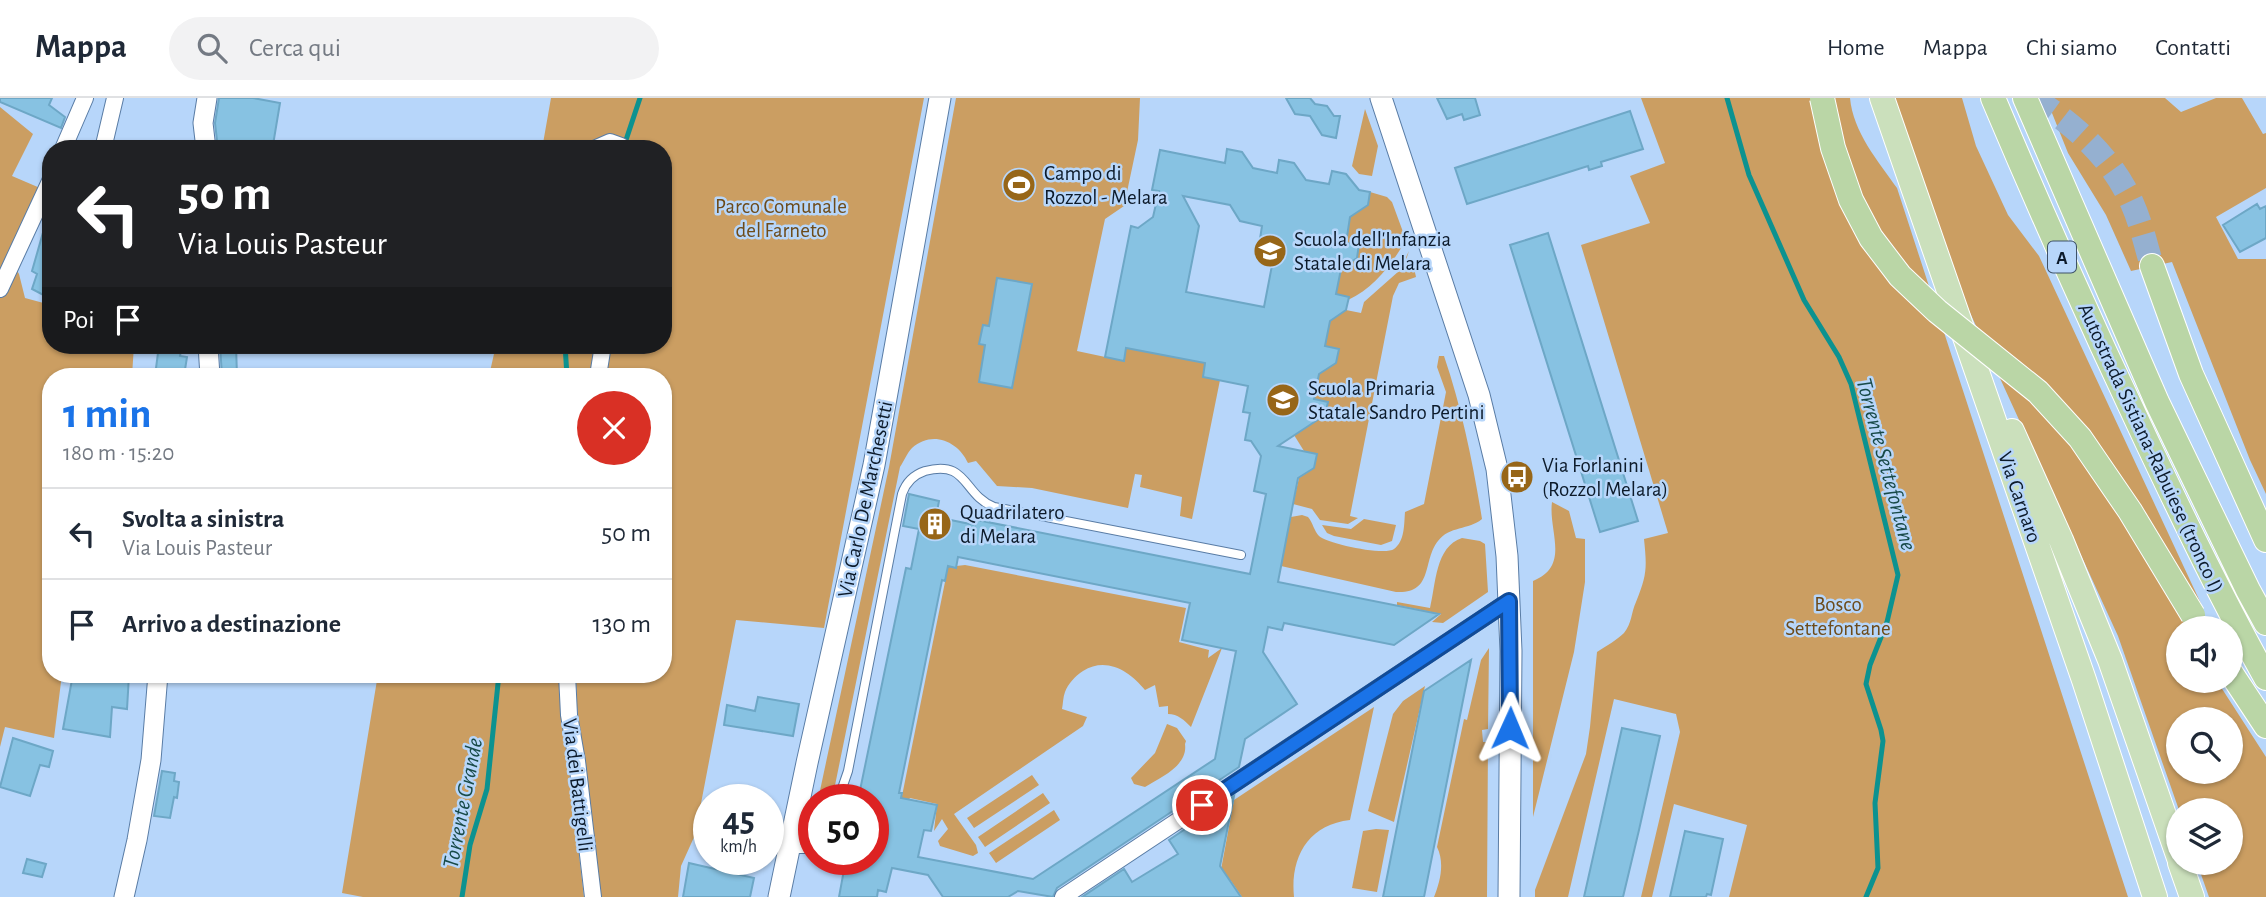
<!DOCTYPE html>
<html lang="it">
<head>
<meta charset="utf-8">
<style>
  body { margin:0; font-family:"Alegreya Sans",sans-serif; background:#f2f2f3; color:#1f2937; height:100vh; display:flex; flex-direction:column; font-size:26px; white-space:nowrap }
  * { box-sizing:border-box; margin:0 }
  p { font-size:23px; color:#747a83 }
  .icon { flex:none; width:38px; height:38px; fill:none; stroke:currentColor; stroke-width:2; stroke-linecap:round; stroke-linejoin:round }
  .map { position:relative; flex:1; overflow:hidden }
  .panel { position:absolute; left:42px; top:270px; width:630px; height:315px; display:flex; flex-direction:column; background:#fff; border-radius:28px; box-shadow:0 2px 5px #0004 }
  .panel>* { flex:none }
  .top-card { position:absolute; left:42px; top:42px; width:630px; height:214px; border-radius:28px; box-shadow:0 2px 5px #0004; background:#202124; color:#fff; overflow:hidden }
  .controls { position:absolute; left:2166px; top:518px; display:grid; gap:14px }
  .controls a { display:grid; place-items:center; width:77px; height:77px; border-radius:50%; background:#fff; box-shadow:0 2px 5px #0004; font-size:35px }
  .speed { position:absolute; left:693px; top:686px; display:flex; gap:14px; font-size:35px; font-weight:700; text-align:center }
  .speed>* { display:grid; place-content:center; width:91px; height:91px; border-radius:50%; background:#fff; box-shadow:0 2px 5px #0004; line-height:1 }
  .speed small { font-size:18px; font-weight:400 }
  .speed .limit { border:10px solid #d22; background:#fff; color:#111 }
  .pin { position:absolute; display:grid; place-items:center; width:60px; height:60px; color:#fff; margin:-30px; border:4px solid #fff; border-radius:50%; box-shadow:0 2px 7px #0007 }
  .me { position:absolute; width:77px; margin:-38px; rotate:1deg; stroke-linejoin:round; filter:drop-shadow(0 0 5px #0008) }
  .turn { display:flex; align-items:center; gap:24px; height:147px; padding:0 21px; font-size:32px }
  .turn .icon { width:91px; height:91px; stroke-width:2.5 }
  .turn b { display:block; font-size:49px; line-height:60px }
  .then { display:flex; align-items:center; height:66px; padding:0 21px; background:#0003; gap:14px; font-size:26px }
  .round { display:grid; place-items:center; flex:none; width:74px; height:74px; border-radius:37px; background:#f2f2f3 }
  .headline { display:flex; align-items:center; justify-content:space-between; height:119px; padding:0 21px }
  h1 { font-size:42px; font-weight:700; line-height:52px; color:#1a73e8 }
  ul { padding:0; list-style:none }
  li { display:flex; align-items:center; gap:21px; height:91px; padding:0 21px; border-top:2px solid #e0e1e3 }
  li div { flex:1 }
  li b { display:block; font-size:26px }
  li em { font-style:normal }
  header { display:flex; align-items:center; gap:42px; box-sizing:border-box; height:98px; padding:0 35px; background:#fff; border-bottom:2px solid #e0e1e3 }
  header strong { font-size:33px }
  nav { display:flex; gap:38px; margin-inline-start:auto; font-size:24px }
  .search { width:490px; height:63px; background:#f2f2f3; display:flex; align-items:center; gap:18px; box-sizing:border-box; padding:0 24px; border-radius:38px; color:#747a83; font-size:26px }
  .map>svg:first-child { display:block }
  .green { fill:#cb9e62; fill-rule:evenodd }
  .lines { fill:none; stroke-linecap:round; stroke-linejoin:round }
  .stream { stroke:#0c9290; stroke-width:5 }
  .building { fill:#87c2e2; stroke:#6da7c6; stroke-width:2; fill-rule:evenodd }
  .trunk-tunnel { stroke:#95b0d0; stroke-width:24; stroke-dasharray:24 12; stroke-linecap:butt }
  .service-casing { stroke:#597ca5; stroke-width:10 }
  .minor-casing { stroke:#597ca5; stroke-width:18 }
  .tertiary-casing { stroke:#597ca5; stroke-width:21 }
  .secondary-casing { stroke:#597ca5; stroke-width:23 }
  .primary-casing { stroke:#fff; stroke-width:26 }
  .trunk-casing { stroke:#fff; stroke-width:26 }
  .service { stroke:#fff; stroke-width:8 }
  .minor { stroke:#fff; stroke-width:16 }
  .tertiary { stroke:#fff; stroke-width:19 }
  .secondary { stroke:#fff; stroke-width:21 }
  .primary { stroke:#cbe0bc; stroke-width:24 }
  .trunk { stroke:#bad6a6; stroke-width:24 }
  .trunk-bridge-casing { stroke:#fff; stroke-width:26; stroke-linecap:butt }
  .trunk-bridge { stroke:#bad6a6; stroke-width:24 }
  .route-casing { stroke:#114b97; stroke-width:18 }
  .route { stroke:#1a73e8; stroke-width:12 }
  .labels { text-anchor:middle; stroke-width:5; stroke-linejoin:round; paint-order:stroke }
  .shield { fill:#b7d6fa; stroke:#3f5268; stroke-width:2 }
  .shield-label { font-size:19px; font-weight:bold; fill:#0c1a2a }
  .poi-label { font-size:21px; fill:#0c1a2a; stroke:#b7d6fa; text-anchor:start }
  .park-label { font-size:21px; fill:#6d4b1a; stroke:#b7d6fa }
  .street-label { font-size:21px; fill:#0c1a2a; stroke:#b7d6fa }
  .water-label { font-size:23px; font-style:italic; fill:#184a48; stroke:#b7d6fa }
</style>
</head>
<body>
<header>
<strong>Mappa</strong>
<div class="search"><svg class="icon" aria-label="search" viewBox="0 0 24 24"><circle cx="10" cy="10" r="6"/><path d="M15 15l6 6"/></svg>Cerca qui</div>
<nav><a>Home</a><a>Mappa</a><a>Chi siamo</a><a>Contatti</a></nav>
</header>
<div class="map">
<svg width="2266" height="799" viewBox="0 0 2266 799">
  <rect width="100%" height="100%" fill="#b7d6fa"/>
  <path class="green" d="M 551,0 L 924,0 L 824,530 L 736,522 L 695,737 L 681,768 L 678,799 L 601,799 L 577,608 L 576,576 L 663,576 L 663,278 L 606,278 L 610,247 L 663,247 L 663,51 L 633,51 L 626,42 L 609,36 L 586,45 L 582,51 L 542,51 Z
    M 956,0 L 1140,0 L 1138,42 L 1124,108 L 1105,121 L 1077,253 L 1124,263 L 1126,250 L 1205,265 L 1203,279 L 1220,282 L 1192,421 L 1180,418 L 1182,399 L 1140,389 L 1142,377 L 1135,376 L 1128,410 L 1032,390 L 997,388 L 976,363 L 968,365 C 958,343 932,332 912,350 C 907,355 904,363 900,369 L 832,702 L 818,702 L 889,369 Z
    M 1641,0 L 1850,0 C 1853,34 1878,63 1897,90 L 2128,799 L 1729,799 L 1747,727 L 1674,706 L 1652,799 L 1641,799 L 1680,634 L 1676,616 L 1614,601 L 1568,799 L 1535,799 L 1535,792 L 1586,656 L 1590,629 L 1597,554 C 1606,548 1617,542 1624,535 C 1632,525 1631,515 1636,504 C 1647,477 1647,470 1644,441 L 1668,435 L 1581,147 L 1650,125 L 1630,78 L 1665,65 Z
    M 1894,0 L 1962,0 L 1976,48 L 2008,117 L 2039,158 L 2203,510 L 2182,526 L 2184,530 L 2179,530 L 2179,583 L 2217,583 L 2266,659 L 2266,799 L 2209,799 L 2197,765 L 2231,765 L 2231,712 L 2179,712 L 2118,538 L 1966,206 ZM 2179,621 L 2231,621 L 2231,674 L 2179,674 Z
    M 2046,0 L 2165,0 L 2181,14 L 2216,0 L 2242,0 L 2263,36 L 2266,35 L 2266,90 L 2216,119 L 2238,161 L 2266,161 L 2266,396 L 2250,362 L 2172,164 L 2131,173 L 2106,117 L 2068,55 Z
    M 0,9 L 33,36 L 12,78 L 40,90 L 9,159 L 19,176 L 25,200 L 51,207 L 51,247 L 134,247 L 132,278 L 51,278 L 51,576 L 62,576 L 54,640 L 5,629 L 0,649 Z
    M 1365,11 L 1378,48 L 1372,78 L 1359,76 L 1352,68 Z
    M 1370,94 L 1387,99 L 1392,104 L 1406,142 C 1392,166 1374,190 1348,202 L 1349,199 L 1336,196 L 1341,171 L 1359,147 L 1346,145 L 1350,119 L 1368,107 Z
    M 1409,153 L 1406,162 L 1409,171 L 1414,170 L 1416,179 L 1399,185 L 1393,198 L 1350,418 L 1358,420 L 1348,426 L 1320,422 L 1312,411 L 1293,406 L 1299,380 L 1314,370 L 1317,356 L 1304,353 L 1294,337 L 1325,317 L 1328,304 L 1314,301 L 1330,223 L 1346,212 L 1361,215 L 1364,204 L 1399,173 Z
    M 496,247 L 594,247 L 590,278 L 489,278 Z
    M 1439,258 L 1444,258 C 1462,311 1473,365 1482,421 C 1469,432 1449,428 1438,443 C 1422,463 1434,496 1396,494 L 1281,468 L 1291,419 L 1302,417 L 1308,419 C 1313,425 1314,433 1319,438 C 1328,446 1385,458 1394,451 C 1405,443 1404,426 1405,414 L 1424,406 L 1446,294 L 1437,269 Z
    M 1552,404 L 1569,413 L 1576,440 L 1585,441 L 1585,484 L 1574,554 L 1533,719 L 1533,483 C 1571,468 1548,433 1552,404 Z
    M 1364,421 L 1396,427 L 1392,443 L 1381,447 L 1334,438 L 1327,435 L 1322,427 L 1351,431 Z
    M 1462,440 L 1480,443 L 1485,446 L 1488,494 L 1443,525 L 1432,524 L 1441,516 L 1397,507 L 1397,504 L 1430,510 C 1436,486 1435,449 1462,440 Z
    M 965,467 L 1186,510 L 1179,544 L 1209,552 L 1208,560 L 1222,550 L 1191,629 C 1184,622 1178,616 1168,616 L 1168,608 L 1159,609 L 1155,587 L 1145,592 C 1130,573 1106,558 1083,573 C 1075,578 1068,586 1065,594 C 1063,599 1063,606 1062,611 L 1087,619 L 1083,628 L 954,716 L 976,747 L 978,755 L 973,758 L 940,748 L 938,743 L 948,731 L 942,721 L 934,733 L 937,706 L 910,700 L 907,704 L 901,703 L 948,469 Z
    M 1489,550 L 1488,631 L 1482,632 L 1483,644 L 1488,644 L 1487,799 L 1434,799 C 1440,784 1445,765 1437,749 L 1464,621 L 1467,622 L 1481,562 Z
    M 378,576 L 558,576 L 584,799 L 363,799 L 342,795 Z
    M 1425,588 L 1394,724 L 1368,713 L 1393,616 L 1403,603 Z
    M 1374,609 L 1350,722 C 1308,727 1290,759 1294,799 L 1242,799 L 1231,783 L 1217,793 L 1234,702 Z
    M 1167,626 L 1177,630 L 1186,643 L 1185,646 C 1188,668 1161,679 1145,689 L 1134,686 L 1131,680 L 1155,655 Z
    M 1032,677 L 1039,687 L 974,730 L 967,720 Z
    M 1043,695 L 1050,705 L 985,749 L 978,739 Z
    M 1054,712 L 1060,722 L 996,765 L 989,755 Z
    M 1376,731 L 1389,732 L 1377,794 L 1352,790 L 1363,733 Z"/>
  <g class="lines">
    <path class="stream" d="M 1727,0 L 1749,77 L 1804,202 L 1839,259 L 1851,286 L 1898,477 L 1887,524 L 1870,567 L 1866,586 L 1881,632 L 1883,643 L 1875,705 L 1878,770 L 1866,799
      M 626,42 L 640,0
      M 565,247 L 567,278
      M 462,799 L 470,747 L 487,691 L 499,576"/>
  </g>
  <path class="building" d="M 0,0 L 52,0 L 49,7 L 65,19 L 61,30 L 0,4 Z
    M 219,0 L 253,0 L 280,5 L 273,47 L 264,45 L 263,51 L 218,51 L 215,25 Z
    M 1286,0 L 1310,0 L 1315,6 L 1327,8 L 1334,18 L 1340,18 L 1336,40 L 1322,37 L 1310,18 L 1295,16 Z
    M 1437,0 L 1475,0 L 1480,17 L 1464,22 L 1462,16 L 1447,21 Z
    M 1630,13 L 1643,51 L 1601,64 L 1602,68 L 1589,72 L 1588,68 L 1467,106 L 1455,70 Z
    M 1227,51 L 1242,54 L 1253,70 L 1277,75 L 1279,62 L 1294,65 L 1306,82 L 1329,86 L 1332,73 L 1346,76 L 1359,92 L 1370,94 L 1368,107 L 1350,119 L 1346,145 L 1359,146 L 1357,160 L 1341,171 L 1336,196 L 1349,199 L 1346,212 L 1330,223 L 1325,248 L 1339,251 L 1336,265 L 1319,276 L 1314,301 L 1328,304 L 1325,317 L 1278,348 L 1317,356 L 1314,370 L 1298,380 L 1278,484 L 1439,516 L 1394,547 L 1284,525 L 1282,532 L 1268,529 L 1263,554 L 1297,606 L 1245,641 L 1239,669 L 1057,790 L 1053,799 L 1018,793 L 1008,799 L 943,799 L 928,777 L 892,770 L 886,794 L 878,792 L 877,799 L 839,799 L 846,761 L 873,761 L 873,702 L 858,702 L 906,470 L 911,471 L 919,431 L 903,428 L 909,396 L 939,403 L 936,419 L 975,427 L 977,422 L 1250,476 L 1266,396 L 1254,393 L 1261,358 L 1251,343 L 1245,342 L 1250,315 L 1243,314 L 1248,288 L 1203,279 L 1205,265 L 1126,250 L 1124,263 L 1105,259 L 1131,128 L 1138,130 L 1153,119 L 1159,93 L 1152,92 L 1160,52 L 1225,65 ZM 1183,98 L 1230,107 L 1240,123 L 1262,128 L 1260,141 L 1264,142 L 1262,155 L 1274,157 L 1264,209 L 1186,194 L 1199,128 ZM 958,459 L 1190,505 L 1182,542 L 1236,553 L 1215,661 L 1033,781 L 918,759 L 924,732 L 931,733 L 937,707 L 901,700 L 902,695 L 899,695 L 942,482 L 945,483 L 948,468 L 956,470 Z
    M 2257,106 L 2260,111 L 2266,108 L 2266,140 L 2240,154 L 2223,127 Z
    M 46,124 L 51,124 L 51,201 L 32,191 L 37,176 L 32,173 Z
    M 1548,135 L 1638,423 L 1600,434 L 1510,147 Z
    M 997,180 L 1032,186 L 1012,290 L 979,284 L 985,247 L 979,246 L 983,227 L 989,228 Z
    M 159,247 L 182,247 L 180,258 L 187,259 L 184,278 L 155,278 Z
    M 220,247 L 236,247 L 237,278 L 222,278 Z
    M 1471,562 L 1424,799 L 1383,799 L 1424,593 Z
    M 73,576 L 129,577 L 127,611 L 112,609 L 110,639 L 63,631 Z
    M 758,599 L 799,606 L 793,638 L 724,627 L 727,607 L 755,613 Z
    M 1622,630 L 1660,638 L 1639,732 L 1623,799 L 1584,799 Z
    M 13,640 L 53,653 L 49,669 L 40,667 L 30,698 L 0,689 Z
    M 162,673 L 175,675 L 174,683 L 179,684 L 177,700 L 174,699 L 170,720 L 154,718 Z
    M 1234,698 L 1220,768 L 1241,799 L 1082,799 L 1124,771 L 1132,784 L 1178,756 L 1169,742 Z
    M 1685,733 L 1723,741 L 1711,797 L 1707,796 L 1706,799 L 1670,799 Z
    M 27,761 L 46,766 L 42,779 L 23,775 Z
    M 689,765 L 754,780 L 750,799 L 683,799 Z"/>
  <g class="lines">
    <path class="trunk-tunnel" d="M 2033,0 C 2075,27 2111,59 2132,105 C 2141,125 2146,148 2152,168"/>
    <defs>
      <path id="service" d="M 838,702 L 848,673 L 902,396 C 906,384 913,377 925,373 C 968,361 963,397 994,409 L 1241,457
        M 792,751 L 806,751 L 814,745"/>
      <path id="minor" d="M 63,51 L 85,0
        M 103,51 L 115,0
        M 594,51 L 610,44 L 621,48 L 623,51
        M 0,191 L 51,81
        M 598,278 L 603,247
        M 567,576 L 569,617 L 577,663 L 593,799
        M 1063,799 L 1509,503"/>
      <path id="tertiary" d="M 206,51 L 203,25 L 207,0
        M 208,247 L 210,278
        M 124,799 L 137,742 L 151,662 L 158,576"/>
      <path id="secondary" d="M 1381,0 L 1479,297 L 1497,371 L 1507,458 L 1511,553 L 1509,799
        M 779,799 L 807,665 L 874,367 L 940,0"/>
      <path id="primary" d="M 1882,0 L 2084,582 L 2155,799
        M 2012,333 L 2061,442 L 2110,562 L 2179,760
        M 2180,765 L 2192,799"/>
      <path id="trunk" d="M 1993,0 C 2042,116 2093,230 2147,344 C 2185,424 2223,503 2266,580
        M 2025,0 L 2157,304 L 2248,492 L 2266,525
        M 2152,168 L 2191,276 L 2266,442
        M 2231,575 L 2266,628"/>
    </defs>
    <use href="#service" class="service-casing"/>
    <use href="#minor" class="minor-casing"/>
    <use href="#tertiary" class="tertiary-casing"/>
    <use href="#secondary" class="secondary-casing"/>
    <use href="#primary" class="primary-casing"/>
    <use href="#trunk" class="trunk-casing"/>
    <use href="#service" class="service"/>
    <use href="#minor" class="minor"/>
    <use href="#tertiary" class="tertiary"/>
    <use href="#secondary" class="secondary"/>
    <use href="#primary" class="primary"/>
    <use href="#trunk" class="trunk"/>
    <defs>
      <path id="trunk-bridge" d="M 1822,0 L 1833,50 L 1851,102 L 1871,140 L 1900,178 L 1937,213 L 2038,294 L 2080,340 L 2130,413 L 2193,517"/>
    </defs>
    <use href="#trunk-bridge" class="trunk-bridge-casing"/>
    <use href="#trunk-bridge" class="trunk-bridge"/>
  </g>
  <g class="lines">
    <defs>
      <path id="route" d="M 1202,707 L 1509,503 L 1510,630"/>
    </defs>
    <use href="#route" class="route-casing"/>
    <use href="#route" class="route"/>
  </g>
  <defs>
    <symbol id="stadium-disc" viewBox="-11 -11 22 22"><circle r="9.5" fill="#976618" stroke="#b7d6fa"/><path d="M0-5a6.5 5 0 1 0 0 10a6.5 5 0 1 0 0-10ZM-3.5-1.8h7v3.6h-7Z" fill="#fff"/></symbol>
    <symbol id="school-disc" viewBox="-11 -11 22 22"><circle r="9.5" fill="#976618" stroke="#b7d6fa"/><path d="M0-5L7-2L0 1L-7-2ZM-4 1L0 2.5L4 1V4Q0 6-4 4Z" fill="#fff"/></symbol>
    <symbol id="bus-disc" viewBox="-11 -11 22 22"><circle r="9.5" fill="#976618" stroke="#b7d6fa"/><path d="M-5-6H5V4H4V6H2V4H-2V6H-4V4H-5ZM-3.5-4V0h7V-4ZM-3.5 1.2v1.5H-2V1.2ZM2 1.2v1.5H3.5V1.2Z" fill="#fff"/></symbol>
    <symbol id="building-disc" viewBox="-11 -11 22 22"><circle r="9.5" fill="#976618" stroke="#b7d6fa"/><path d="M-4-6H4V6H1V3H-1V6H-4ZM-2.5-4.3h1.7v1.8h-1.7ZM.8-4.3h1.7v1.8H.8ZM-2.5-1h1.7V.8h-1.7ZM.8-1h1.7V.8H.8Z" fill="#fff"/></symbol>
  </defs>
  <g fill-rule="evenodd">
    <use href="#stadium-disc" x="1000" y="68" width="38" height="38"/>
    <use href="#school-disc" x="1251" y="134" width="38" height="38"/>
    <use href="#school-disc" x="1264" y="283" width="38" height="38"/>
    <use href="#bus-disc" x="1498" y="360" width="38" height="38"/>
    <use href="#building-disc" x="916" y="407" width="38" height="38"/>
  </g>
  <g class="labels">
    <rect class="shield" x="2048" y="143.5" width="28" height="31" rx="5"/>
    <g class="shield-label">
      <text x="2062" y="166">A</text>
    </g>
    <g class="poi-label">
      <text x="1044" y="82">Campo di<tspan x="1044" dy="24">Rozzol - Melara</tspan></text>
      <text x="1294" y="148">Scuola dell'Infanzia<tspan x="1294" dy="24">Statale di Melara</tspan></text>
      <text x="1308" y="297">Scuola Primaria<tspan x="1308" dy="24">Statale Sandro Pertini</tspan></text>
      <text x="1542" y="374">Via Forlanini<tspan x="1542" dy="24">(Rozzol Melara)</tspan></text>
      <text x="960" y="421">Quadrilatero<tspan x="960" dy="24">di Melara</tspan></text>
    </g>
    <g class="park-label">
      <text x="781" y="115">Parco Comunale<tspan x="781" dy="24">del Farneto</tspan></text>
      <text x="1838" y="513">Bosco<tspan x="1838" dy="24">Settefontane</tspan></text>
    </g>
    <g class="street-label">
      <text transform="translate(2151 350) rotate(65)" y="7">Autostrada Sistiana-Rabuiese (tronco I)</text>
      <text transform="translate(2020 399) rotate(71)" y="7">Via Carnaro</text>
      <text transform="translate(865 401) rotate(-78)" y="7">Via Carlo De Marchesetti</text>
      <text transform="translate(578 687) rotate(83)" y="7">Via dei Battigelli</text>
    </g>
    <g class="water-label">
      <text transform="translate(1887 366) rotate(75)" y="8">Torrente Settefontane</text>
      <text transform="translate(462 705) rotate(-79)" y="8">Torrente Grande</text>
    </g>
  </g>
</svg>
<div class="controls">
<a><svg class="icon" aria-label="sound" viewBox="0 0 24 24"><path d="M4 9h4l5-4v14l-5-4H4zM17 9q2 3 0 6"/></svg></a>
<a><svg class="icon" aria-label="search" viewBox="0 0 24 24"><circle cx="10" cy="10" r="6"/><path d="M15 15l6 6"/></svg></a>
<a><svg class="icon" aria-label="layers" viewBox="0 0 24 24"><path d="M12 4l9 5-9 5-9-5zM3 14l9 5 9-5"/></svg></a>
</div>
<div class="speed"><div>45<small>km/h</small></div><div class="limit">50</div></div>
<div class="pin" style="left:1202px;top:707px;background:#d93025"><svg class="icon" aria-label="arrive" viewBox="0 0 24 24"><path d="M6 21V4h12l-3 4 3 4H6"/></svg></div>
<svg class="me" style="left:1510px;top:630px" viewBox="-20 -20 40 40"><path d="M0-17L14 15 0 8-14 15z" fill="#1a73e8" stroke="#fff" stroke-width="4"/></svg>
<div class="top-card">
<div class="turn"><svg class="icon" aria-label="left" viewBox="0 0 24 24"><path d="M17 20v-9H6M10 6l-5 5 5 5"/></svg><div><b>50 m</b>Via Louis Pasteur</div></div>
<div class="then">Poi<svg class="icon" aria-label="arrive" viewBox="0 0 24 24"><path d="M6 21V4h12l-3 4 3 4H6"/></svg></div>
</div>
<section class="panel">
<div class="headline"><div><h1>1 min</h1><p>180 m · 15:20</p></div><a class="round" style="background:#d93025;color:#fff"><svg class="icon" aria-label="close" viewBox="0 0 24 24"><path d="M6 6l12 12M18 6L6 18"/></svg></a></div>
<ul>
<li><svg class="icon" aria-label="left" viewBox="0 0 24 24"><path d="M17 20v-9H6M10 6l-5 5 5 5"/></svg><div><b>Svolta a sinistra</b><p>Via Louis Pasteur</p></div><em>50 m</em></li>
<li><svg class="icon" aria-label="arrive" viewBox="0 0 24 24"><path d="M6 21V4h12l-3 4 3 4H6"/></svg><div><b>Arrivo a destinazione</b></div><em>130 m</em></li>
</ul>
</section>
</div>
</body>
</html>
